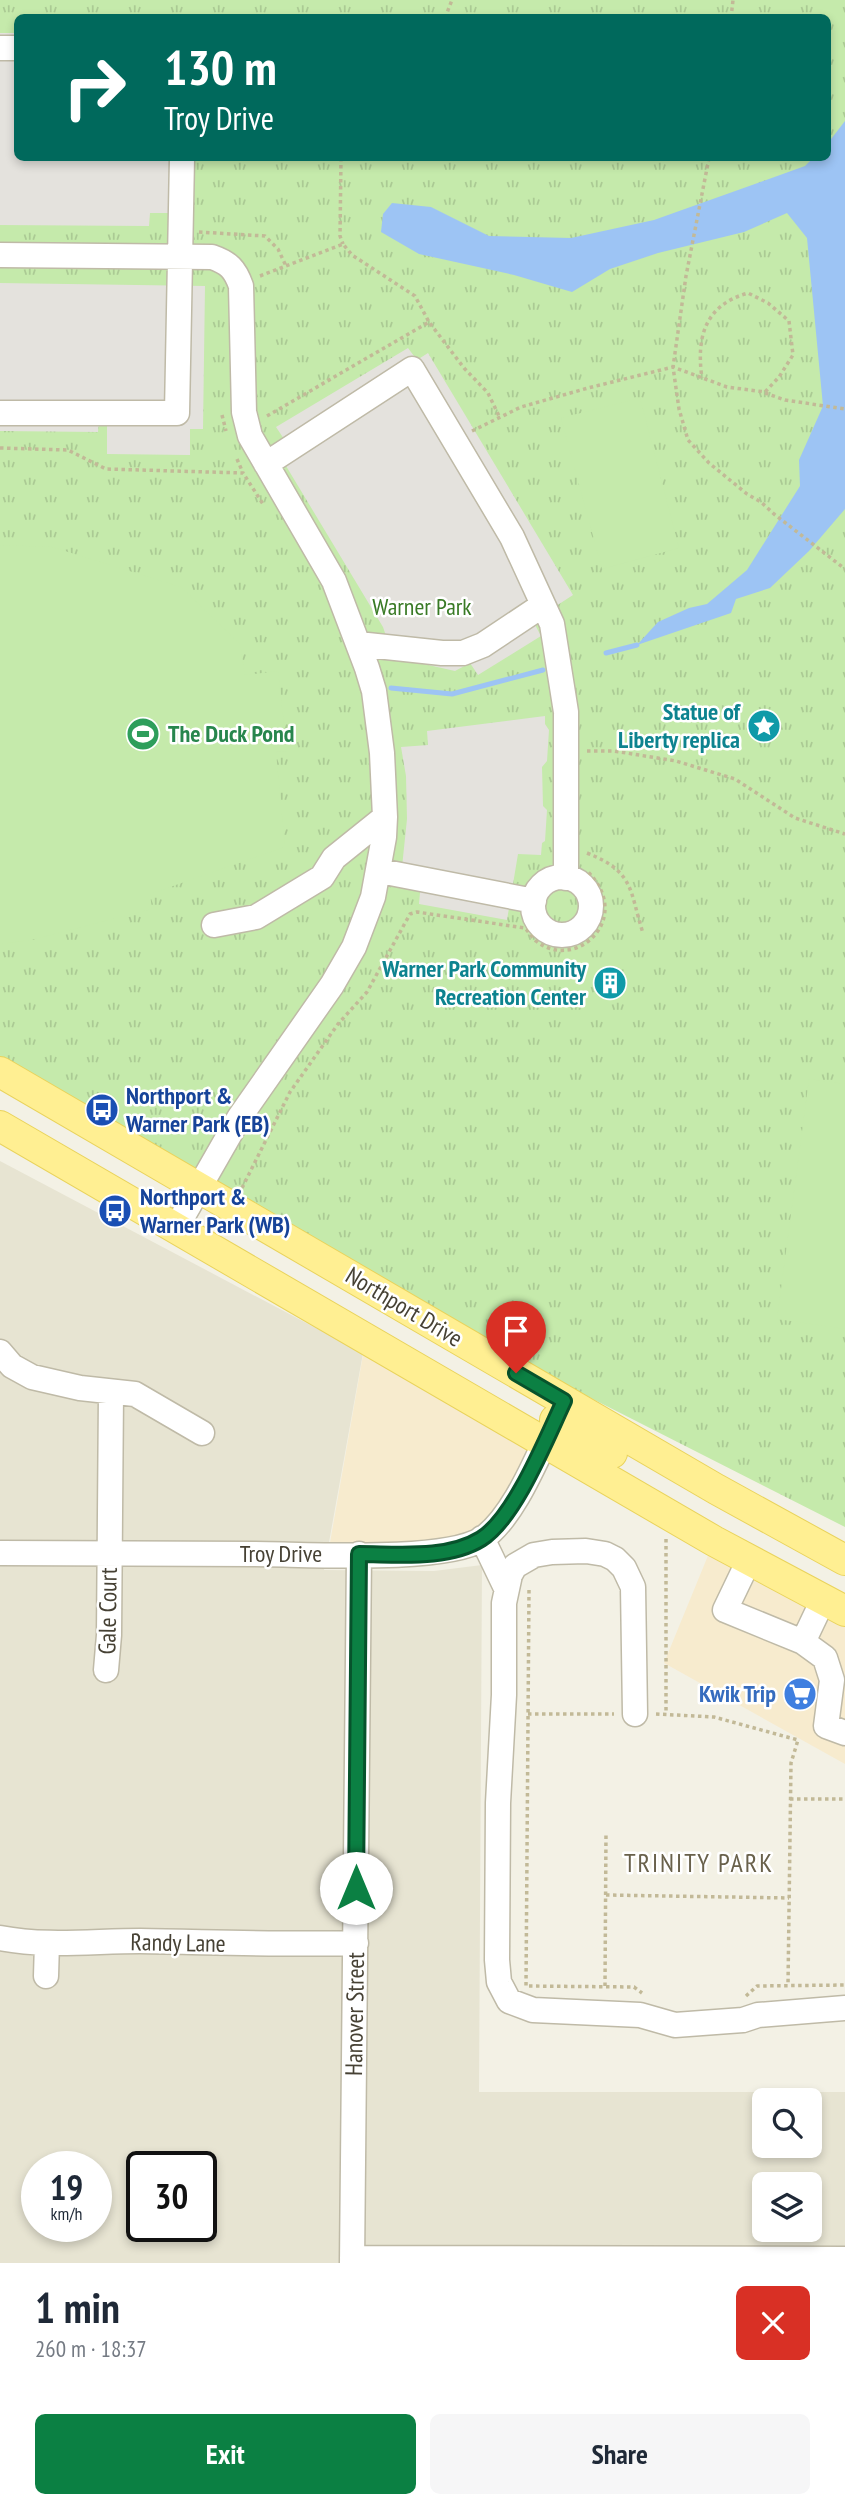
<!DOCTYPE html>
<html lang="en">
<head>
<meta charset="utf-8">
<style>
  body { margin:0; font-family:"PT Sans Narrow",sans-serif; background:#f6f6f7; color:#1f2937; height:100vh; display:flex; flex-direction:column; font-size:26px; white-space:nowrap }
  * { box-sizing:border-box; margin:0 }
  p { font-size:23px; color:#747a83 }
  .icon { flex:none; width:38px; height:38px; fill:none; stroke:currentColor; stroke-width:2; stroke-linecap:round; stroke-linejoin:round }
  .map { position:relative; height:2263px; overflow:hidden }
  .sheet { display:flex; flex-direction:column; background:#fff; flex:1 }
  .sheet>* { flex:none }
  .top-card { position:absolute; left:14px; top:14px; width:817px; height:147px; border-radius:10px; box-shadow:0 4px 10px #0003; background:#00695c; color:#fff; overflow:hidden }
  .tools { position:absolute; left:752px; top:2088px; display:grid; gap:14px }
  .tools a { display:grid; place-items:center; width:70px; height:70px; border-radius:10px; background:#fff; box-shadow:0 4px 10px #0003; font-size:35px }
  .speed { position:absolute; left:21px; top:2151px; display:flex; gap:14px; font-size:35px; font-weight:700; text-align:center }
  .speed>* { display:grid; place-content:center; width:91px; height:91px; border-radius:50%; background:#fff; box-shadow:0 4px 10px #0003; line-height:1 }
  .speed small { font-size:18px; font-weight:400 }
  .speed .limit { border:4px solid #111; border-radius:10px; background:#fff; color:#111 }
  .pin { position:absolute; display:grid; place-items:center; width:60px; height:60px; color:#fff; margin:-72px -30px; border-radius:50% 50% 50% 0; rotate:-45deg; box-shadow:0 0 7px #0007 }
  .pin .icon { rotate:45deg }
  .me { position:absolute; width:77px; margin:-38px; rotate:0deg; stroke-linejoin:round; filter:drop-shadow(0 0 5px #0008) }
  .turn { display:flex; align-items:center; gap:24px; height:147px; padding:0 35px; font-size:32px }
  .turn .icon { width:91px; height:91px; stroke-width:2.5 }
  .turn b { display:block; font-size:49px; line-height:60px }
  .round { display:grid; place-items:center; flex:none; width:74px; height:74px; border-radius:10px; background:#f6f6f7 }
  .overview { display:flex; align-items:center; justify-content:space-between; height:119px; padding:0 35px }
  h1 { font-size:42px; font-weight:700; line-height:52px }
  .cta { display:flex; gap:14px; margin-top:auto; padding:14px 35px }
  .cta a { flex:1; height:80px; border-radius:10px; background:#0b8043; color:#fff; font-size:28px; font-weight:700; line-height:80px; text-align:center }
  .cta a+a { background:#f6f6f7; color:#1f2937 }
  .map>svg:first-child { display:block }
  .residential { fill:#e7e4d2; fill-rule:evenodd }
  .commercial { fill:#f7ebce }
  .park { fill:url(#park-tufts); fill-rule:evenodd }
  .pitch { fill:#c5eaab }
  .parking { fill:#e4e2dd }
  .water { fill:#9dc4f4 }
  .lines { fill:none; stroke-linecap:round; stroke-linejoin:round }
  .stream { stroke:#9dc4f4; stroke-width:5 }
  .minor-casing { stroke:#bfbaa7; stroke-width:27 }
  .major-casing { stroke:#e9d35c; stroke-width:32 }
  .path { stroke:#c2b997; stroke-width:3.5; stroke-dasharray:3.5 3.5; stroke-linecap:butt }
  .minor { stroke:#fff; stroke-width:24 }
  .major { stroke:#ffef92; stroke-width:30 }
  .route-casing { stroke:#07532c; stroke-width:18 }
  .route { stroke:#0b8043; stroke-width:12 }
  .labels { text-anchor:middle; stroke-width:5; stroke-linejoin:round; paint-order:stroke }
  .park-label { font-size:24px; fill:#397a25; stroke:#fff }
  .culture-label { font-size:24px; font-weight:bold; fill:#0d838f; stroke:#fff; text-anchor:end }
  .leisure-label { font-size:24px; font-weight:bold; fill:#27864d; stroke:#fff; text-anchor:start }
  .transit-label { font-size:24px; font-weight:bold; fill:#164399; stroke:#fff; text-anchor:start }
  .street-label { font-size:24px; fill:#464134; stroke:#fff }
  .shop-label { font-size:24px; font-weight:bold; fill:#366cbe; stroke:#fff; text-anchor:end }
  .neighbourhood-label { font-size:26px; letter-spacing:2px; fill:#69614b; stroke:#fff }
</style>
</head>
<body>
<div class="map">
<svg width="845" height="2263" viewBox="0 0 845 2263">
  <defs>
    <pattern id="park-tufts" width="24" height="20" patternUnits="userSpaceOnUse" patternTransform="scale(1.75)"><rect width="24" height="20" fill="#c5eaab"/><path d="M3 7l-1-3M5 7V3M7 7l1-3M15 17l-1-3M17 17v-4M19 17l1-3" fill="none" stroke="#abca94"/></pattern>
  </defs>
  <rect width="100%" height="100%" fill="#f3f1e5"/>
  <path class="residential" d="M 0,1161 L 363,1353 L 324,1570 L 434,1571 L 482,1565 L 479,2092 L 845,2092 L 845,2263 L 0,2263 ZM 765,2100 L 810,2100 L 810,2146 L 765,2146 ZM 37,2166 L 96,2166 L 96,2226 L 37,2226 ZM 142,2166 L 201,2166 L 201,2226 L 142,2226 ZM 765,2184 L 810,2184 L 810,2230 L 765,2230 Z"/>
  <path class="commercial" d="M 366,1338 L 544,1443 L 482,1538 L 328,1554 Z
    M 714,1541 L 845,1611 L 845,1764 L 664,1663 Z"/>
  <path class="park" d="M 0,0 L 845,0 L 845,1527 L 510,1357 L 363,1266 L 0,1057 ZM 18,18 L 828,18 L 828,158 L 18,158 Z"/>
  <path class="pitch" d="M 640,398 L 679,548 L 602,569 L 561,418 Z
    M 0,545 L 52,547 L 181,587 L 240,644 L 245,675 L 278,671 L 287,751 L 276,752 L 285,847 L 150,894 L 152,909 L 31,940 L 0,944 Z
    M 809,1079 L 845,1084 L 845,1329 L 777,1319 Z"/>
  <path class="parking" d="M 0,33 L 17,33 L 18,158 L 191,158 L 191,213 L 150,213 L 149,226 L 0,225 Z
    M 0,283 L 205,286 L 203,429 L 190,429 L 190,455 L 107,454 L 107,419 L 99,419 L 98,432 L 0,431 Z
    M 408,348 L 417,360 L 428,353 L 573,595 L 533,621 L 541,636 L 478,675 L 470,663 L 455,671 L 393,657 L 383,627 L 274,446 L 284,439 L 276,427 Z
    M 545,716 L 545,724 L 549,730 L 547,761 L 542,767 L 543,806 L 547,810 L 545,841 L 542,843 L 541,855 L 518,854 L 507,920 L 419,904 L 422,870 L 402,867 L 407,819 L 406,776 L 401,747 L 428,745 L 427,731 Z"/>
  <path class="water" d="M 845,121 L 845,509 L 809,551 L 770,588 L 736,599 L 731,613 L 637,645 L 658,622 L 689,608 L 707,604 L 747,570 L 800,486 L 799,460 L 823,406 L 807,238 L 787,213 L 744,232 L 658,253 L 610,269 L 572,292 L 514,275 L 419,254 L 381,232 L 383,214 L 392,203 L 431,207 L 489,236 L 571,238 L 654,220 L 805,166 L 813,158 L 828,158 L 828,143 Z"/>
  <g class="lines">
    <path class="stream" d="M 606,653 L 637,645
      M 391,688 L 452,694 L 543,670"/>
    <defs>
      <path id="minor" d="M 0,48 L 18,48
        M 0,255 L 212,257 C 229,263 235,269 241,286 L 244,412 L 250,436 L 334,581 L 367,668 L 374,691 L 382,753 L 385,817 L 384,837 L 373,897 L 354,947 L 332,985 L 239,1118 L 176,1228
        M 0,413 L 177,413 L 182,158
        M 266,464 L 412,369 L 512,537 L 552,624 L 566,712 L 566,878
        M 358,644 L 442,653 L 463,653 L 483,645 L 543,605
        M 380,871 L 534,901
        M533 906a29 29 0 1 1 58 0a29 29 0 1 1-58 0Z
        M 214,925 L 256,917 L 322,877 L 334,858 L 385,817
        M 0,1352 L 12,1366 L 32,1377 L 80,1388 L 135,1394 L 202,1433
        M 482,1538 L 506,1588
        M 0,1553 C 85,1553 170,1553 255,1554 C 305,1554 443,1563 482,1539 C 513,1518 536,1460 552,1427
        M 749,1560 L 725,1610 L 803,1642 L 825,1658 L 832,1680 L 826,1726 L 845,1733
        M 803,1642 L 823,1600
        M 106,1670 L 109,1635 L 111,1393
        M 635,1714 L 633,1587 L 624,1568 L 615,1559 L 605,1554 L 586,1551 L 552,1552 L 534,1555 L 515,1566 L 510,1575 L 504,1603 L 504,1695 L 498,1803 L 497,1960 L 499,1982 L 509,2001 L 533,2010 L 640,2015 L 675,2025 L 743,2020 L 758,2015 L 845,2008
        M 0,1938 C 47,1947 93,1941 140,1941 C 212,1942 284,1945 356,1943
        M 46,1976 L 47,1943
        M 352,2258 L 845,2259
        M 352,2263 L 359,1554"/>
      <path id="major" d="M 0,1072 L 716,1489 L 845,1560
        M 0,1126 L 714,1541 L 845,1611
        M 555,1420 L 612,1453"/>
    </defs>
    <use href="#minor" class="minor-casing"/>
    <use href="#major" class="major-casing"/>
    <path class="path" d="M 445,18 L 452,0
      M 731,18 L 733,0
      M 341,158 L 340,236 L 343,244
      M 709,158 L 686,276 L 673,367 L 679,409 L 688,440 L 709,463 L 747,494 L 761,502 L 774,514 L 845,569
      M 199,232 L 265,236 L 278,249 L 286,266
      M 260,276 L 343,244 L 352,255 L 415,296 L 429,322
      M 765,393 L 785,400 L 845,409
      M 222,415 L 226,431
      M 267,416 L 429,322 L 464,368 L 488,393 L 499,416
      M 472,431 L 521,407 L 588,388 L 673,367 L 727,387 L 765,392 L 779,377 L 793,355 L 789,321 L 768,303 L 748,293 C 705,305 696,337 702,378
      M 0,448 L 68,450 L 106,469 L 243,473 L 263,504
      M 237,459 L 243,473
      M 587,751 L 614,751 L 676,761 L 735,779 L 795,818 L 845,834
      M 587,853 C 635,872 629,890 643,933
      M 242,1188 L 290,1092 L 338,1024 L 367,992 L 410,914 L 417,912 L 525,928 C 529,932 532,938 536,941 C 576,973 636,917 586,870
      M 666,1539 L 666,1714
      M 529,1590 L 526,1986 L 634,1987 L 642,1993
      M 528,1714 L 614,1714
      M 656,1714 L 714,1717 L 798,1740 L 791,1763 L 788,1985
      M 790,1799 L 845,1799
      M 606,1895 L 789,1898
      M 605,1986 L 606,1833
      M 746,1996 L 757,1986 L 845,1985"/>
    <use href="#minor" class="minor"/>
    <use href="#major" class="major"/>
  </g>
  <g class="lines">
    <defs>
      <path id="route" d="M 356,1888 L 359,1554 C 397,1554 447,1560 481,1539 C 515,1518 547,1437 564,1401 L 516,1373"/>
    </defs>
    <use href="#route" class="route-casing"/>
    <use href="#route" class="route"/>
  </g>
  <defs>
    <symbol id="sight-disc" viewBox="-11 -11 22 22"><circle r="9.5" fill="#0f9aa8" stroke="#fff"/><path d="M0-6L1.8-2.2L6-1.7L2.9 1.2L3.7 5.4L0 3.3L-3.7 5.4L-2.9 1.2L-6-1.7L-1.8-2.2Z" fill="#fff"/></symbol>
    <symbol id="stadium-disc" viewBox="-11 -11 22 22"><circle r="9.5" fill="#2e9e5b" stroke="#fff"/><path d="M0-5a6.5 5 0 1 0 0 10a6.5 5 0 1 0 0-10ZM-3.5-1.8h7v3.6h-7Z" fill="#fff"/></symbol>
    <symbol id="building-disc" viewBox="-11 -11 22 22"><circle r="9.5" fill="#0f9aa8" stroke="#fff"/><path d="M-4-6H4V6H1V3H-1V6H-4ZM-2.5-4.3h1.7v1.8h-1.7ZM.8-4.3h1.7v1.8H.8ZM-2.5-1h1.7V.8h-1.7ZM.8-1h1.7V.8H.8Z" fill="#fff"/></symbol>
    <symbol id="bus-disc" viewBox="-11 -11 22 22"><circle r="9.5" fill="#1a4fb4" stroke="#fff"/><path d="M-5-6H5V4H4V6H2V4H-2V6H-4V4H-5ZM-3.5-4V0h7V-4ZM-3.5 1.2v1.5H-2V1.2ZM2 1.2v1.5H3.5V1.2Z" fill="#fff"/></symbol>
    <symbol id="supermarket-disc" viewBox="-11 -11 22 22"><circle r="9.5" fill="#3f7fe0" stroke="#fff"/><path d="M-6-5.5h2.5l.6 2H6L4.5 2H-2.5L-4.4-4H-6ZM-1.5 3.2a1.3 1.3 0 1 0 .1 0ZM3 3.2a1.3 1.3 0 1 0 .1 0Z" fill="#fff"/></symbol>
  </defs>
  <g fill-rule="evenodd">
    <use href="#sight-disc" x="745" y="707" width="38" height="38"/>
    <use href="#stadium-disc" x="124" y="715" width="38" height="38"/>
    <use href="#building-disc" x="591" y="964" width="38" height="38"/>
    <use href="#bus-disc" x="83" y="1091" width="38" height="38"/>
    <use href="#bus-disc" x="96" y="1192" width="38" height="38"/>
    <use href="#supermarket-disc" x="781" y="1675" width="38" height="38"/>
  </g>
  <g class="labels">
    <g class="park-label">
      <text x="422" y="615">Warner Park</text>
    </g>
    <g class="culture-label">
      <text x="740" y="720">Statue of<tspan x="740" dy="28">Liberty replica</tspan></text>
      <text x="586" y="977">Warner Park Community<tspan x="586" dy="28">Recreation Center</tspan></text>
    </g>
    <g class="leisure-label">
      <text x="168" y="742">The Duck Pond</text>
    </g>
    <g class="transit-label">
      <text x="126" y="1104">Northport &amp;<tspan x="126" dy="28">Warner Park (EB)</tspan></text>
      <text x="140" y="1205">Northport &amp;<tspan x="140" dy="28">Warner Park (WB)</tspan></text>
    </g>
    <g class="street-label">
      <text transform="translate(404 1307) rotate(31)" y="8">Northport Drive</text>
      <text x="281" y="1562">Troy Drive</text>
      <text transform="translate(108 1611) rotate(-89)" y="8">Gale Court</text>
      <text transform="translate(178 1943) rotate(1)" y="8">Randy Lane</text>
      <text transform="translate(355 2014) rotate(-89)" y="8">Hanover Street</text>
    </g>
    <g class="shop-label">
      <text x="776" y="1702">Kwik Trip</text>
    </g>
    <g class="neighbourhood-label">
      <text x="699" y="1872">TRINITY PARK</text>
    </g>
  </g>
</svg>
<div class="tools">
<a><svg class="icon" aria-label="search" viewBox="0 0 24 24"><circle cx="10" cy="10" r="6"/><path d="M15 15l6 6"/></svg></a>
<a><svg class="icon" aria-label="layers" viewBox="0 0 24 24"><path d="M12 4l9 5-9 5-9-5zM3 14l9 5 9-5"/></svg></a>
</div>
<div class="speed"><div>19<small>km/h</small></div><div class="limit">30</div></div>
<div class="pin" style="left:516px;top:1373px;background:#d93025"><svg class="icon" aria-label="arrive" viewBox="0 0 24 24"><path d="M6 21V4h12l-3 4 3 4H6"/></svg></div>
<svg class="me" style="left:356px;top:1888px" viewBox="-20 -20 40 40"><circle r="19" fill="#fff"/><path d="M0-13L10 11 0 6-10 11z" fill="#0b8043"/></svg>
<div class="top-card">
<div class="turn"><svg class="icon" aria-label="right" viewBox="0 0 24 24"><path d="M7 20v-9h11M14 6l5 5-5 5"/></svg><div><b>130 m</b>Troy Drive</div></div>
</div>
</div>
<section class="sheet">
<div class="overview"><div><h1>1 min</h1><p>260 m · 18:37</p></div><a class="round" style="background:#d93025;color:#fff"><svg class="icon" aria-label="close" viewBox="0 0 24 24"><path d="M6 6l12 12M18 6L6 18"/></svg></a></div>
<div class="cta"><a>Exit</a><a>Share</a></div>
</section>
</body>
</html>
